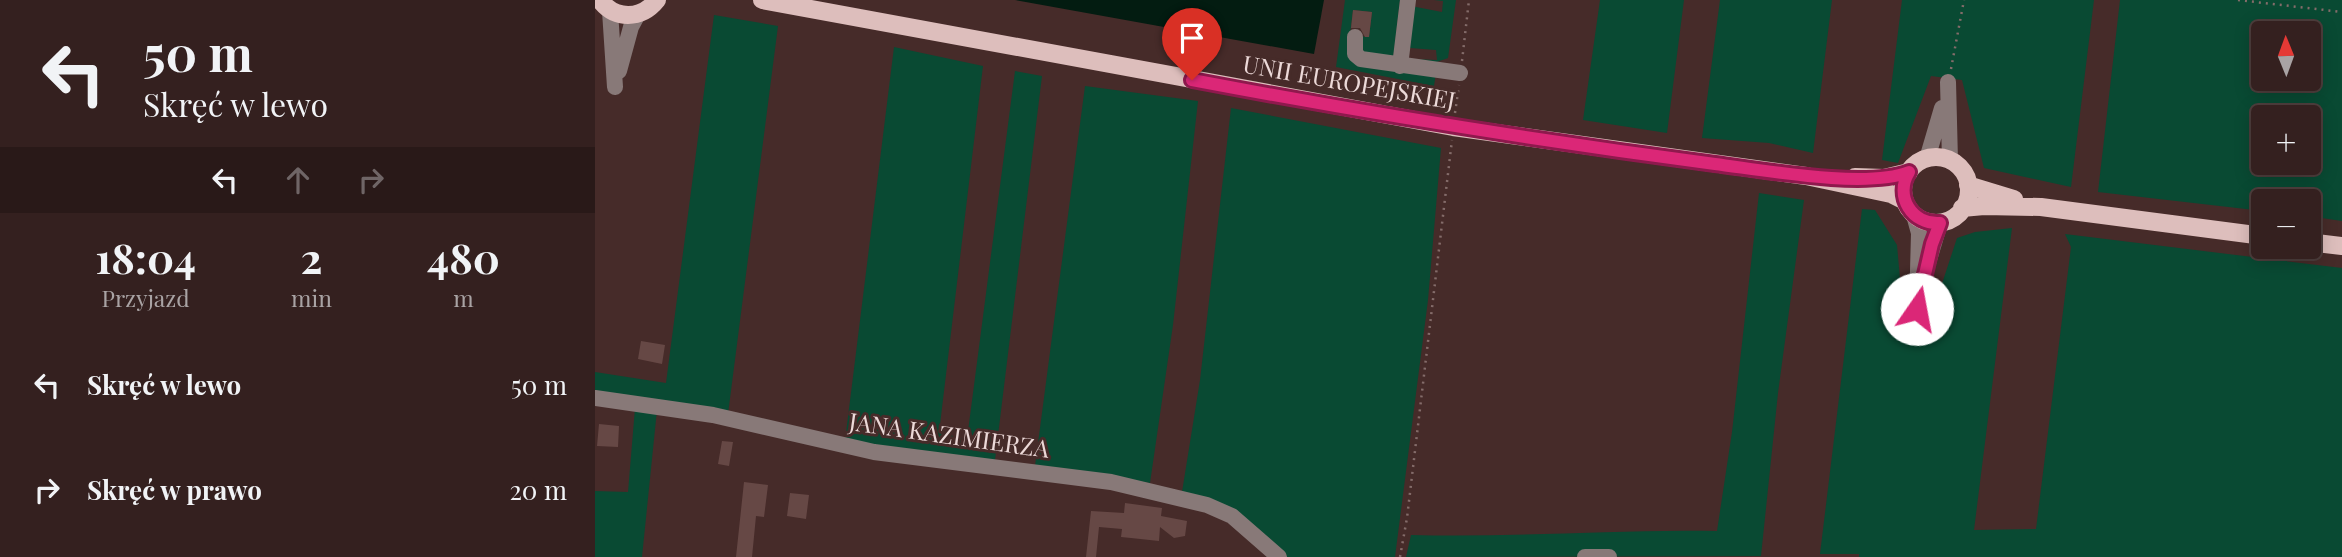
<!DOCTYPE html>
<html lang="pl">
<head>
<meta charset="utf-8">
<style>
  body { margin:0; font-family:"Playfair Display",serif; background:#3f2d2c; color:#f1f3f6; height:100vh; display:flex; flex-direction:column; font-size:26px; white-space:nowrap }
  * { box-sizing:border-box; margin:0 }
  p { font-size:23px; color:#a9a3a4 }
  .icon { flex:none; width:38px; height:38px; fill:none; stroke:currentColor; stroke-width:2; stroke-linecap:round; stroke-linejoin:round }
  .map { position:relative; flex:1; overflow:hidden }
  .sheet { display:flex; flex-direction:column; background:#34201f; width:595px }
  .sheet>* { flex:none }
  .guide { background:#34201f; color:#f1f3f6; overflow:hidden }
  .needle { width:46px; rotate:359deg }
  .fabs { position:absolute; left:1656px; top:21px; display:grid; gap:14px }
  .fabs a { display:grid; place-items:center; width:70px; height:70px; border-radius:7px; background:#34201f; box-shadow:0 4px 18px #0003,0 0 0 2px #4e3e3d; font-size:35px }
  .pin { position:absolute; display:grid; place-items:center; width:60px; height:60px; color:#fff; margin:-72px -30px; border-radius:50% 50% 50% 0; rotate:-45deg; box-shadow:0 0 7px #0007 }
  .pin .icon { rotate:45deg }
  .me { position:absolute; width:77px; margin:-38px; rotate:12deg; stroke-linejoin:round; filter:drop-shadow(0 0 5px #0008) }
  .turn { display:flex; align-items:center; gap:24px; height:147px; padding:0 28px; font-size:32px }
  .turn .icon { width:91px; height:91px; stroke-width:2.5 }
  .turn b { display:block; font-size:49px; line-height:60px }
  .lanes { display:flex; align-items:center; height:66px; padding:0 28px; background:#0003; justify-content:center; gap:35px; direction:ltr }
  .lanes .off { opacity:.35 }
  .eta { display:flex; justify-content:space-evenly; align-items:center; height:119px; text-align:center }
  .eta b { font-size:42px; font-weight:700; line-height:49px }
  ul { padding:0; list-style:none }
  li { display:flex; align-items:center; gap:21px; height:105px; padding:0 28px }
  li div { flex:1 }
  li b { display:block; font-size:26px }
  li em { font-style:normal }
  main { display:flex; flex:1; min-height:0 }
  .map>svg:first-child { display:block }
  .green { fill:#094a33; fill-rule:evenodd }
  .water { fill:#031c11 }
  .building { fill:#664845 }
  .lines { fill:none; stroke-linecap:round; stroke-linejoin:round }
  .path { stroke:#846c6a; stroke-width:2.5; stroke-dasharray:2 5; stroke-linecap:butt }
  .minor { stroke:#887978; stroke-width:16 }
  .major { stroke:#ddbebc; stroke-width:18 }
  .route-casing { stroke:#8e194d; stroke-width:18 }
  .route { stroke:#db2777; stroke-width:12 }
  .labels { text-anchor:middle; stroke-width:6; stroke-linejoin:round; paint-order:stroke }
  .street-label { font-size:24px; fill:#ecd9d8; stroke:#462b29 }
</style>
</head>
<body>
<main>
<section class="sheet">
<div class="guide">
<div class="turn"><svg class="icon" aria-label="left" viewBox="0 0 24 24"><path d="M17 20v-9H6M10 6l-5 5 5 5"/></svg><div><b>50 m</b>Skręć w lewo</div></div>
<div class="lanes"><svg class="icon" aria-label="left" viewBox="0 0 24 24"><path d="M17 20v-9H6M10 6l-5 5 5 5"/></svg><svg class="icon off" aria-label="ahead" viewBox="0 0 24 24"><path d="M12 20V5M6 11l6-6 6 6"/></svg><svg class="icon off" aria-label="right" viewBox="0 0 24 24"><path d="M7 20v-9h11M14 6l5 5-5 5"/></svg></div>
</div>
<div class="eta">
<div><b>18:04</b><p>Przyjazd</p></div>
<div><b>2</b><p>min</p></div>
<div><b>480</b><p>m</p></div>
</div>
<ul>
<li><svg class="icon" aria-label="left" viewBox="0 0 24 24"><path d="M17 20v-9H6M10 6l-5 5 5 5"/></svg><div><b>Skręć w lewo</b></div><em>50 m</em></li>
<li><svg class="icon" aria-label="right" viewBox="0 0 24 24"><path d="M7 20v-9h11M14 6l5 5-5 5"/></svg><div><b>Skręć w prawo</b></div><em>20 m</em></li>
</ul>
</section>
<div class="map">
<svg width="1747" height="557" viewBox="0 0 1747 557">
  <rect width="100%" height="100%" fill="#462b29"/>
  <path class="green" d="M 750,0 L 805,0 L 798,60 L 771,57 L 763,52 L 763,36 L 774,37 L 777,12 L 758,10 L 755,34 L 757,54 L 769,63 L 841,73 L 839,86 L 741,67 Z
    M 839,0 L 861,0 L 853,58 L 836,64 L 816,59 L 842,60 L 841,50 L 815,48 L 816,6 L 847,12 L 848,1 Z
    M 1005,0 L 1089,0 L 1072,133 L 988,120 Z
    M 1125,0 L 1237,0 L 1218,153 L 1174,143 L 1107,138 Z
    M 1307,0 L 1499,0 L 1476,187 L 1389,168 L 1367,80 L 1336,76 L 1303,163 L 1287,160 Z
    M 1525,0 L 1747,0 L 1747,221 L 1713,216 L 1713,201 L 1668,201 L 1668,211 L 1503,192 ZM 1668,33 L 1713,33 L 1713,79 L 1668,79 ZM 1668,117 L 1713,117 L 1713,163 L 1668,163 Z
    M 119,15 L 183,26 L 133,414 L 0,393 L 0,372 L 71,383 Z
    M 299,47 L 388,66 L 344,433 L 372,439 L 420,71 L 447,76 L 400,460 L 250,441 Z
    M 490,86 L 603,101 L 578,325 L 555,483 L 440,466 Z
    M 636,108 L 846,148 L 833,300 L 800,557 L 692,557 L 670,536 L 587,492 L 605,380 Z
    M 1164,193 L 1209,200 L 1183,393 L 1166,556 L 811,557 L 816,535 C 918,538 1019,529 1122,531 L 1137,432 Z
    M 1267,209 L 1280,210 L 1302,245 L 1309,324 L 1333,326 L 1362,238 L 1380,232 L 1417,228 L 1379,530 L 1441,529 L 1476,247 L 1470,234 L 1747,268 L 1747,557 L 1264,557 L 1264,554 L 1225,554 Z
    M 40,408 L 62,410 L 47,557 L 0,557 L 0,491 L 33,492 Z"/>
  <path class="water" d="M 420,0 L 729,0 L 719,54 Z"/>
  <path class="building" d="M 758,10 L 777,12 L 774,37 L 770,37 L 765,28 L 756,28 Z
    M 46,341 L 70,345 L 67,364 L 43,359 Z
    M 4,424 L 24,426 L 23,447 L 2,446 Z
    M 127,441 L 138,442 L 134,466 L 123,464 Z
    M 149,482 L 173,485 L 169,517 L 161,516 L 157,557 L 141,557 Z
    M 195,493 L 214,495 L 211,519 L 192,516 Z
    M 530,503 L 567,508 L 566,516 L 592,521 L 590,536 L 579,538 L 565,527 L 564,541 L 536,538 L 526,537 L 527,529 L 504,527 L 501,557 L 491,557 L 496,511 L 529,513 Z"/>
  <g class="lines">
    <path class="path" d="M 1643,0 L 1747,12
      M 867,61 L 874,0
      M 1356,69 L 1369,0
      M 860,113 L 864,85
      M 805,557 L 812,518 L 857,140"/>
    <path class="minor" d="M 15,11 L 20,87
      M 760,37 L 760,54 L 766,59 L 865,73
      M 805,66 L 813,0
      M 24,71 L 36,27 L 43,14
      M 1353,82 L 1355,161
      M 1332,159 L 1347,108
      M 1319,215 L 1324,233 L 1322,309
      M 1330,273 L 1345,223
      M 0,398 L 118,415 L 279,452 L 516,482 L 612,505 L 637,516 L 684,557
      M 990,557 L 1014,557"/>
    <path class="major" d="M 5,0 C 20,20 46,20 62,0
      M 167,0 L 858,127 L 1211,176 L 1296,194 L 1310,201
      M1308 190a33 33 0 1 1 66 0a33 33 0 1 1-66 0Z
      M 1260,177 L 1289,178 L 1314,172
      M 1373,185 L 1419,199
      M 1367,208 L 1389,206 L 1446,207 L 1668,236
      M 1713,242 L 1747,246"/>
  </g>
  <g class="lines">
    <defs>
      <path id="route" d="M 597,80 C 771,113 945,141 1120,164 C 1168,170 1271,189 1314,172 C 1299,196 1317,225 1345,223 L 1337,244 L 1322,309"/>
    </defs>
    <use href="#route" class="route-casing"/>
    <use href="#route" class="route"/>
  </g>
  <g class="labels">
    <g class="street-label">
      <text transform="translate(754 83) rotate(10)" y="8">UNII EUROPEJSKIEJ</text>
      <text transform="translate(354 436) rotate(8)" y="8">JANA KAZIMIERZA</text>
    </g>
  </g>
</svg>
<div class="fabs">
<a><svg class="needle" viewBox="-14 -14 28 28"><path d="M0-13l5 13h-10z" fill="#e53935"/><path d="M0 13l5-13h-10z" fill="#a9a3a4"/></svg></a>
<a>+</a>
<a>−</a>
</div>
<div class="pin" style="left:597px;top:80px;background:#d93025"><svg class="icon" aria-label="arrive" viewBox="0 0 24 24"><path d="M6 21V4h12l-3 4 3 4H6"/></svg></div>
<svg class="me" style="left:1322px;top:309px" viewBox="-20 -20 40 40"><circle r="19" fill="#fff"/><path d="M0-13L10 11 0 6-10 11z" fill="#db2777"/></svg>
</div>
</main>
</body>
</html>
